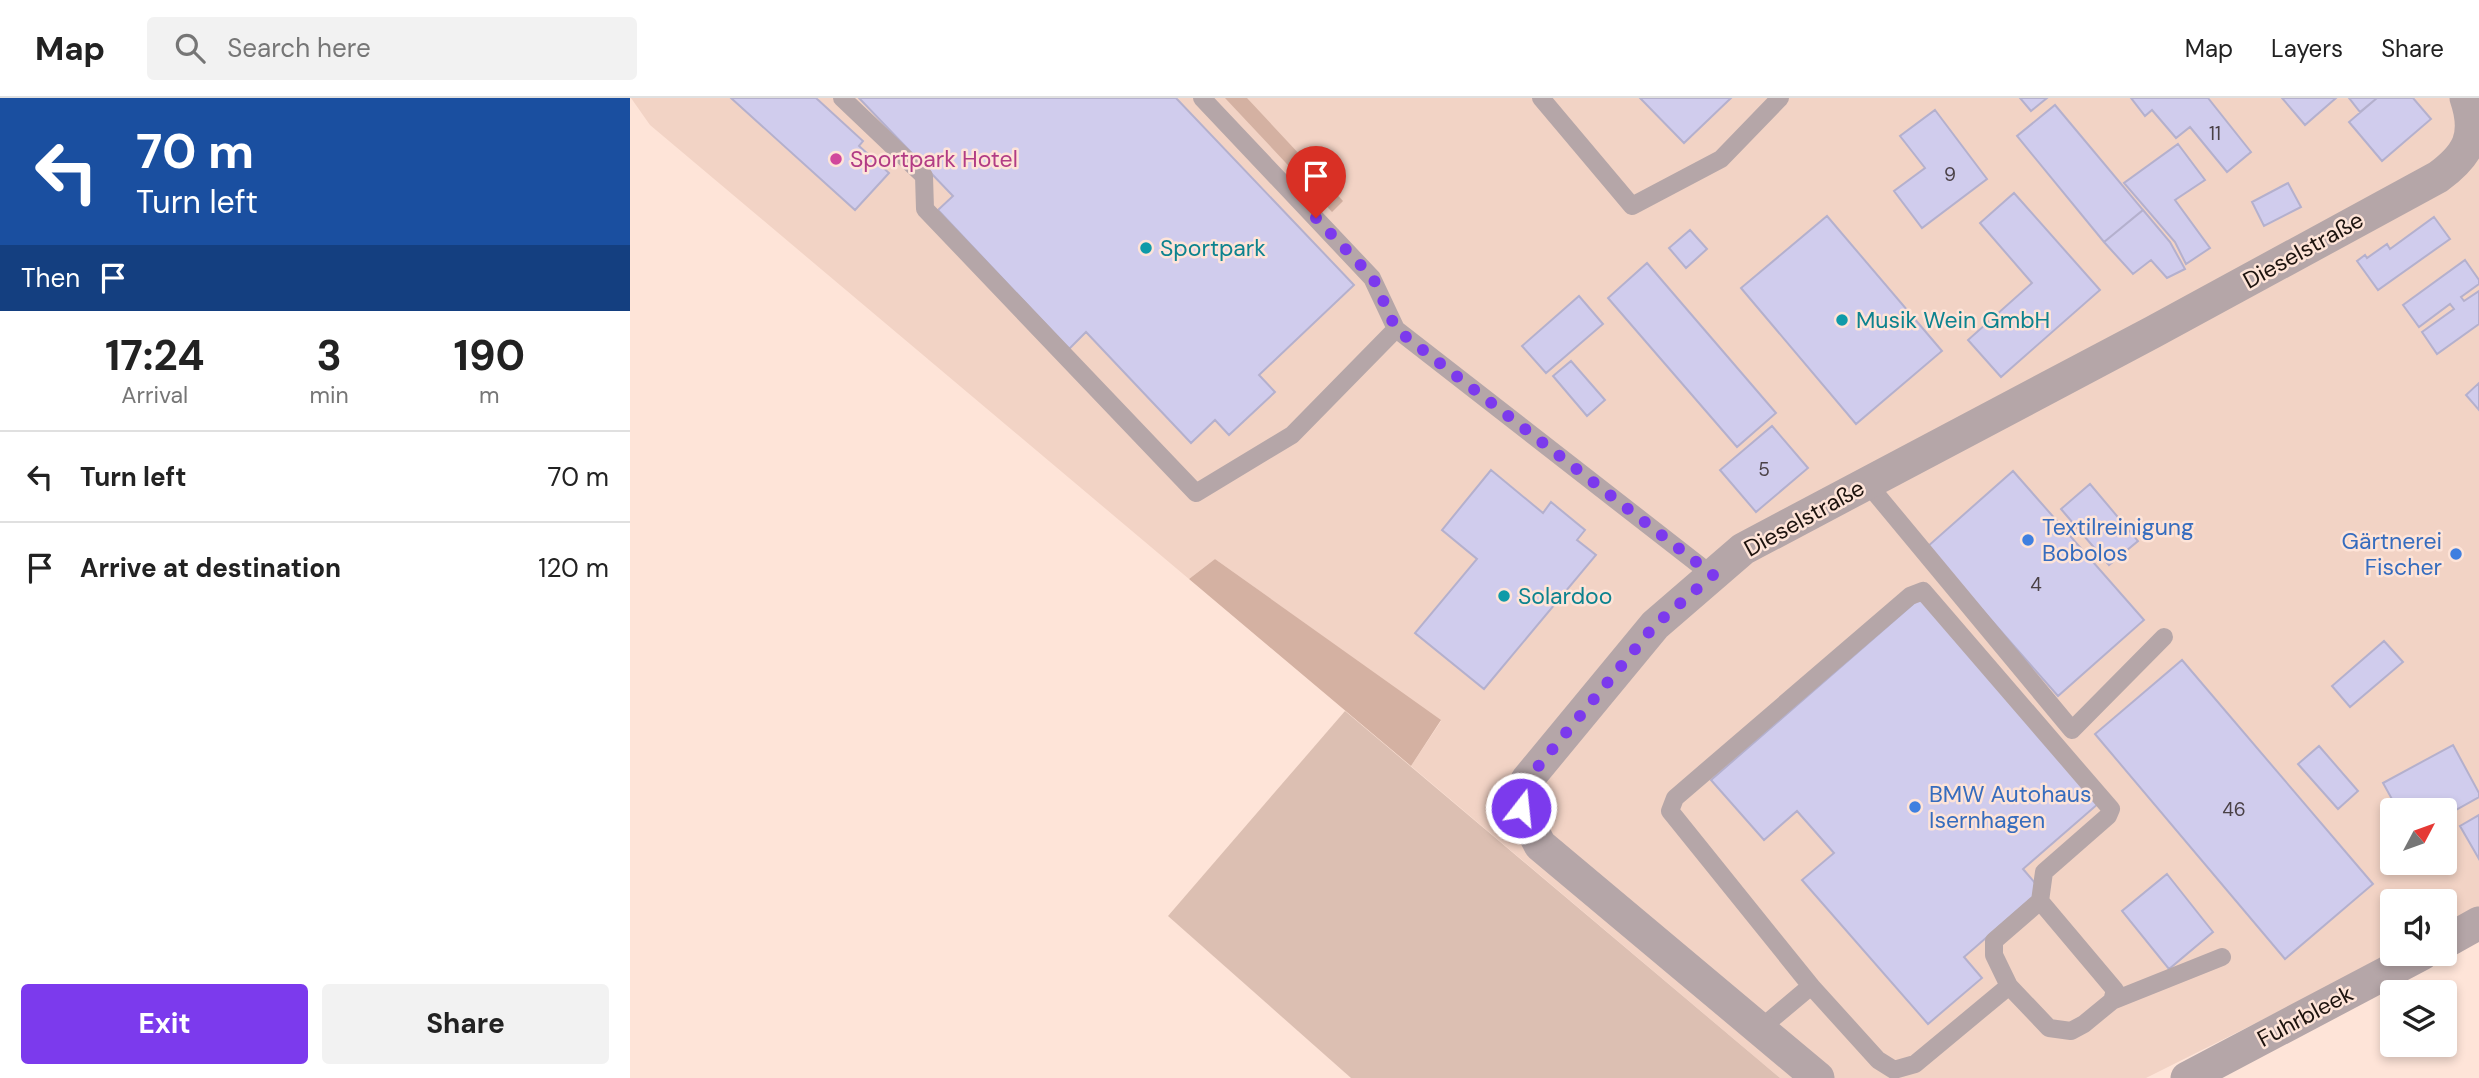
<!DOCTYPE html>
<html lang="en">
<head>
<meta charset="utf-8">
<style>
  body { margin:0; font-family:"DM Sans",sans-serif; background:#f2f2f2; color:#222; height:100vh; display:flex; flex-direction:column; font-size:26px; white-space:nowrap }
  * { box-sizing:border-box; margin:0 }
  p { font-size:23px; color:#767676 }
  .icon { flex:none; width:38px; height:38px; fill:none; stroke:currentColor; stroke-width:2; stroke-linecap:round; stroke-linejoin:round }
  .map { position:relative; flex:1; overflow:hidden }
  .side { display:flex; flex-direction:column; background:#fff; width:630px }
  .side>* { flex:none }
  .guide { background:#1a4fa0; color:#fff; overflow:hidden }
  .needle { width:46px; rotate:49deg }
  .controls { position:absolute; left:1750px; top:700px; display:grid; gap:14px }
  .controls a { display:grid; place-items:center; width:77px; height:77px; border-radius:7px; background:#fff; box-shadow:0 4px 10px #0003; font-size:35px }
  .pin { position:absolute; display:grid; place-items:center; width:60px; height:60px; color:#fff; margin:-72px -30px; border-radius:50% 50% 50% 0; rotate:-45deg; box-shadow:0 0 7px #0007 }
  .pin .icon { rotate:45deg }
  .me { position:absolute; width:77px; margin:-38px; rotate:16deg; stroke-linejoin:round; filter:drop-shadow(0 0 5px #0008) }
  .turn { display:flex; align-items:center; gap:24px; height:147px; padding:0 21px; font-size:32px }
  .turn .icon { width:91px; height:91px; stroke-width:2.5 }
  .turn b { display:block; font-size:49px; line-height:60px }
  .then { display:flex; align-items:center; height:66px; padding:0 21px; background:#0003; gap:14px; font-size:26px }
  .eta { display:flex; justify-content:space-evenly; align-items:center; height:119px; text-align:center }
  .eta b { font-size:42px; font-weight:700; line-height:49px }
  .button { display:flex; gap:14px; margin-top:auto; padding:14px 21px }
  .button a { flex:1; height:80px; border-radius:7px; background:#7c3aed; color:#fff; font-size:28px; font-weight:700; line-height:80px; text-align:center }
  .button a+a { background:#f2f2f2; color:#222 }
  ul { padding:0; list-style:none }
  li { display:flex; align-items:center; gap:21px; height:91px; padding:0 21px; border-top:2px solid #e0e0e0 }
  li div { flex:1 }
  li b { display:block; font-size:26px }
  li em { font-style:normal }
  header { display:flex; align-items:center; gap:42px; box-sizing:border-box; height:98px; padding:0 35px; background:#fff; border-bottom:2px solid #e0e0e0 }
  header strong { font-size:33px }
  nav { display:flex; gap:38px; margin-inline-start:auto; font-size:24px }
  .search { width:490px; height:63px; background:#f2f2f2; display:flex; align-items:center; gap:18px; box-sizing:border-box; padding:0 24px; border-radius:7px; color:#767676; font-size:26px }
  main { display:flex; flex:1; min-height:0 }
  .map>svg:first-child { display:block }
  .built { fill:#f2d3c5; fill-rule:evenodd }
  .green { fill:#dcbfb2 }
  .forest { fill:#d4b1a2 }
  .building { fill:#d0cced; stroke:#b4b0cd; stroke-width:2 }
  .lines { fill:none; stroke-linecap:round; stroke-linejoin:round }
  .service { stroke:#b5a6a8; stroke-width:18 }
  .minor { stroke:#b5a6a8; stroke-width:33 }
  .route { stroke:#7c3aed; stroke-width:12; stroke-dasharray:0 21.6 }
  .hotel-dot { fill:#d1479c; stroke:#fee4d8; stroke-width:2.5 }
  .culture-dot { fill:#0f9aa8; stroke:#fee4d8; stroke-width:2.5 }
  .shop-dot { fill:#3f7fe0; stroke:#fee4d8; stroke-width:2.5 }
  .labels { text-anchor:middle; stroke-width:5; stroke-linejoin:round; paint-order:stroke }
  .number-label { font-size:19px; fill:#4a4146 }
  .hotel-label { font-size:23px; fill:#b23c85; stroke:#fee4d8; text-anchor:start }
  .culture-label { font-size:23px; fill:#0d838f; stroke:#fee4d8; text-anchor:start }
  .street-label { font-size:23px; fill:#1d130e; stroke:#fee4d8 }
  .shop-label { font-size:23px; fill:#366cbe; stroke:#fee4d8; text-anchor:start }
</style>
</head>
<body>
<header>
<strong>Map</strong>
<div class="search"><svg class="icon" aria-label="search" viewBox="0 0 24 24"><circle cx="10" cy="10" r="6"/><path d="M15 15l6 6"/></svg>Search here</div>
<nav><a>Map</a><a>Layers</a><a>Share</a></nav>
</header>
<main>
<section class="side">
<div class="guide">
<div class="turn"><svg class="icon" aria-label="left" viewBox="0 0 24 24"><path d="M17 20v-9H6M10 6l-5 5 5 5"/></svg><div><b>70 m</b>Turn left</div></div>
<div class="then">Then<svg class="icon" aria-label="arrive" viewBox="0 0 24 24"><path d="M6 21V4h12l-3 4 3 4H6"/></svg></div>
</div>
<div class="eta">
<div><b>17:24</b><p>Arrival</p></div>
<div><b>3</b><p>min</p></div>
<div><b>190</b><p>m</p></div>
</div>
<ul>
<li><svg class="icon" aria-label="left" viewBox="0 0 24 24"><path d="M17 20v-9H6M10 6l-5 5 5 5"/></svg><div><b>Turn left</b></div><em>70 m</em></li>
<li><svg class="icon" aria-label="arrive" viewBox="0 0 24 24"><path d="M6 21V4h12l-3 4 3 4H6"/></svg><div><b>Arrive at destination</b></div><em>120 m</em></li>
</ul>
<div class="button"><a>Exit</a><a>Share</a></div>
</section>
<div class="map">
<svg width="1849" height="980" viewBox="0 0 1849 980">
  <rect width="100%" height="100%" fill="#fee4d8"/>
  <path class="built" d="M 1,0 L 1849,0 L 1849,813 L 1815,830 L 1815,803 L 1762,803 L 1764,856 L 1516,980 L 1150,980 L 781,668 L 811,623 L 585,461 L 559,481 L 20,27 ZM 1762,712 L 1815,712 L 1815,765 L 1762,765 Z"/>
  <path class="green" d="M 715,613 L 1150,980 L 721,980 L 538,818 Z"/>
  <path class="forest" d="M 595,0 L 617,0 L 713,103 L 702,114 Z
    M 585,461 L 811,622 L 781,668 L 559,481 Z"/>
  <path class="building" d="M 101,0 L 186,0 L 233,43 L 229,48 L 259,75 L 225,112 Z
    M 229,0 L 546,0 L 724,187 L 629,277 L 645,294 L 599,337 L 585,322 L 561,345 L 456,234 L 439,251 L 308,112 L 323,98 Z
    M 1010,0 L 1101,0 L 1054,45 Z
    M 1390,0 L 1417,0 L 1401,13 Z
    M 1501,0 L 1578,0 L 1621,54 L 1597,74 L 1560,29 L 1546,40 L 1522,12 L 1515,18 Z
    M 1652,0 L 1706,0 L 1675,27 Z
    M 1719,0 L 1747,0 L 1730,14 Z
    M 1747,0 L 1783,0 L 1801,21 L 1752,63 L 1719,24 Z
    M 1425,7 L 1513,112 L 1474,144 L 1387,38 Z
    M 1305,12 L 1357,81 L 1292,130 L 1264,93 L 1295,70 L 1270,38 Z
    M 1548,46 L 1575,82 L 1545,102 L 1580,150 L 1556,166 L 1545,144 L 1494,85 Z
    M 1658,85 L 1671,109 L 1634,128 L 1622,104 Z
    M 1384,95 L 1470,192 L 1371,279 L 1338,242 L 1402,185 L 1350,125 Z
    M 1513,112 L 1540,144 L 1555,171 L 1537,180 L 1521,162 L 1503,176 L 1474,144 Z
    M 1197,118 L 1312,253 L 1226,326 L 1111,190 Z
    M 1804,119 L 1820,141 L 1748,192 L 1727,163 L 1735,157 L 1737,160 L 1757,146 L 1760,151 Z
    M 1060,132 L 1077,151 L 1056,170 L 1039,150 Z
    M 1835,162 L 1849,182 L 1849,186 L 1831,199 L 1834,203 L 1849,193 L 1849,226 L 1807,256 L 1792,234 L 1824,211 L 1820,206 L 1789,229 L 1773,207 Z
    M 1017,165 L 1146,315 L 1107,349 L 978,200 Z
    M 949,198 L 973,226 L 916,275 L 892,248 Z
    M 941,263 L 975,302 L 957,318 L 923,278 Z
    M 1849,285 L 1849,312 L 1836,297 Z
    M 1142,328 L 1178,370 L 1126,414 L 1090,372 Z
    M 861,372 L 913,415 L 921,404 L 955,432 L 947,442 L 966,457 L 854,591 L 785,535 L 847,461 L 812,432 Z
    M 1383,373 L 1514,522 L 1428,598 L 1297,449 Z
    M 1460,386 L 1508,443 L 1479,467 L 1431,411 Z
    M 1290,500 L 1469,705 L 1393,771 L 1411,792 L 1334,859 L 1352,880 L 1298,926 L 1172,782 L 1204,755 L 1167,713 L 1134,742 L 1081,682 Z
    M 1754,543 L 1773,564 L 1720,609 L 1702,588 Z
    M 1552,562 L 1743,786 L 1655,861 L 1465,636 Z
    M 1823,647 L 1849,695 L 1849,699 L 1815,718 L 1815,712 L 1768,712 L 1753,685 Z
    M 1689,648 L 1728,693 L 1708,711 L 1668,666 Z
    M 1849,717 L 1849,761 L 1830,728 Z
    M 1537,776 L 1583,834 L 1539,871 L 1492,813 Z"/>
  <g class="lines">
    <path class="service" d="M 212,0 L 294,78 L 295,111 L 566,395 L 662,337 L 766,231
      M 572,0 L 742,180 L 766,231 L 1082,477
      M 911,0 L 1002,108 L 1091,61 L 1150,0
      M 1237,385 L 1442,632 L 1534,539
      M 1181,888 L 1040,713 L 1045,700 L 1280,498 L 1293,493 L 1481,711 L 1478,718 L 1414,774 L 1410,803
      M 1482,903 L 1592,859
      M 1130,931 L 1181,888 L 1248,962 L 1264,972 L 1285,966 L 1379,888 L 1419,930 L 1441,933 L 1454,926 L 1482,903 L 1485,892 L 1410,803 L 1364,843 L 1364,857 L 1379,888"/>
    <path class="minor" d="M 1815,844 L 1849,825
      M 1188,980 L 910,747 L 891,710 L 897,682 L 1025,527 L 1113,451 L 1523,234 L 1808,79 C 1838,57 1849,38 1836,0
      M 1557,980 L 1792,856"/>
  </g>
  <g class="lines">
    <path class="route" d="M 686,120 L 743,180 L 766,231 L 1083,477 L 1025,527 L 897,682 L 891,710"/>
  </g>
  <circle class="hotel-dot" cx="206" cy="61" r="7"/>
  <g class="culture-dot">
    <circle cx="516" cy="150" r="7"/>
    <circle cx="1212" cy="222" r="7"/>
    <circle cx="874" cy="498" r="7"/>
  </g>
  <g class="shop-dot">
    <circle cx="1398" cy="442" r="7"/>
    <circle cx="1826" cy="456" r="7"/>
    <circle cx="1285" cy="709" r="7"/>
  </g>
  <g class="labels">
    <g class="number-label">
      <text x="1585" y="42">11</text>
      <text x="1320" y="83">9</text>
      <text x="1134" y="378">5</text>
      <text x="1406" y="493">4</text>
      <text x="1604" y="718">46</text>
    </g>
    <g class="hotel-label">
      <text x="220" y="69">Sportpark Hotel</text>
    </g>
    <g class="culture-label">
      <text x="530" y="158">Sportpark</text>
      <text x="1226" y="230">Musik Wein GmbH</text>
      <text x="888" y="506">Solardoo</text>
    </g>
    <g class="street-label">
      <text transform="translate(1673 152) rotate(-29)" y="8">Dieselstraße</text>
      <text transform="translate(1174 420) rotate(-29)" y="8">Dieselstraße</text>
      <text transform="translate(1675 918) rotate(-28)" y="8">Fuhrbleek</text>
    </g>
    <g class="shop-label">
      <text x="1412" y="437">Textilreinigung<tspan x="1412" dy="26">Bobolos</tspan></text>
      <text x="1812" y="451" text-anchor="end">Gärtnerei<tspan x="1812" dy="26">Fischer</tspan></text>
      <text x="1299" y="704">BMW Autohaus<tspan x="1299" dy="26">Isernhagen</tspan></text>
    </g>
  </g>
</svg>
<div class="controls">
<a><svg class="needle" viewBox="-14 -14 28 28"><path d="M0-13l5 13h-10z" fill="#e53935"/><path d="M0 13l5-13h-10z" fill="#767676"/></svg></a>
<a><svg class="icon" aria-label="sound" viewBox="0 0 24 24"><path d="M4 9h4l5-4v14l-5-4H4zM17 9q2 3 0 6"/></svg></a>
<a><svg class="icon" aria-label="layers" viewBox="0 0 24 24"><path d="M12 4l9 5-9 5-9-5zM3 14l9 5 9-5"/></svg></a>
</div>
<div class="pin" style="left:686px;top:120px;background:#d93025"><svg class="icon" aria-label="arrive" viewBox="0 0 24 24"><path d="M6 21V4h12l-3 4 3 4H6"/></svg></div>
<svg class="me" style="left:891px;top:710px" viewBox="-20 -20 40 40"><circle r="17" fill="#7c3aed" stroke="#fff" stroke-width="3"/><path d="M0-11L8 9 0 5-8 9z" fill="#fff"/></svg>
</div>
</main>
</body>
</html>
